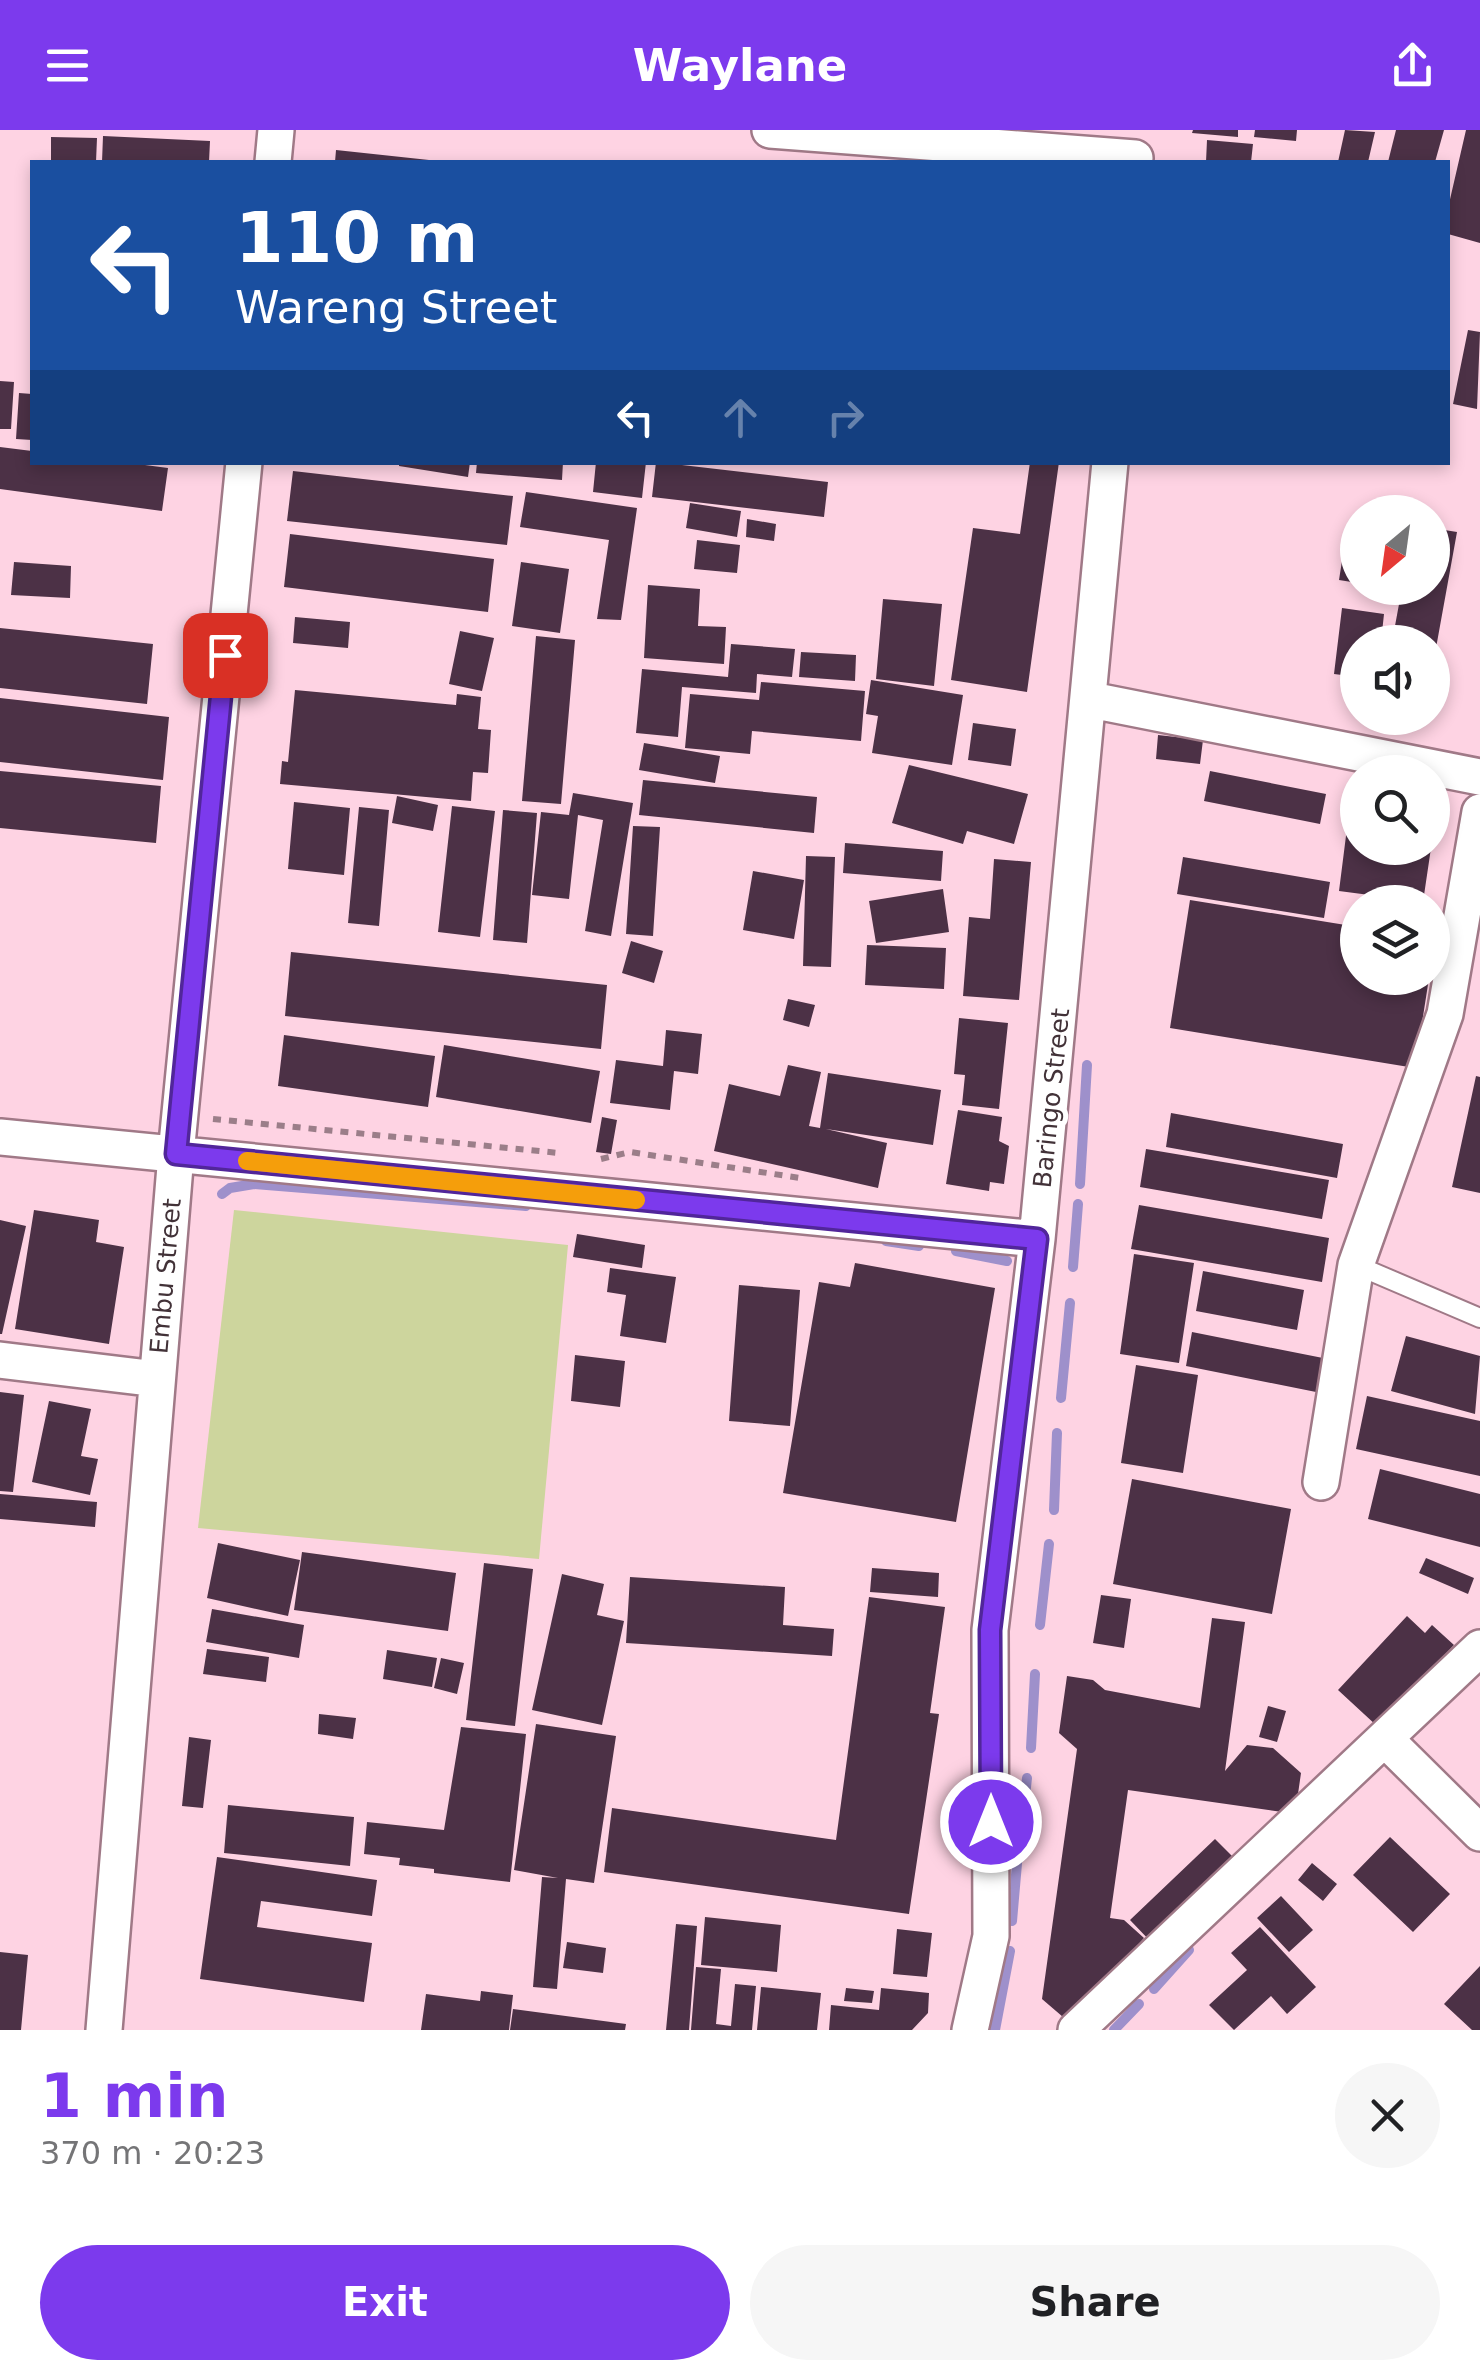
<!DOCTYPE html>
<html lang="en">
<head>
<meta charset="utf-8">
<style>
  body { margin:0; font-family:"DejaVu Sans",sans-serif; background:#f6f6f6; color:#202124; height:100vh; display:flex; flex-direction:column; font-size:38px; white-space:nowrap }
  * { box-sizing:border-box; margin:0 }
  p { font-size:32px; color:#757577 }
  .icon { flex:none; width:55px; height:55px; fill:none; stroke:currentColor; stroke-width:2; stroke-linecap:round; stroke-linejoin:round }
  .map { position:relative; height:1900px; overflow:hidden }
  .panel { display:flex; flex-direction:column; background:#fff; flex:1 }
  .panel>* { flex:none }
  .hud { position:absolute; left:30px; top:30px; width:1420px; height:305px; border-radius:0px; box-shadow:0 5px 15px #0003; background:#1a4fa0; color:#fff; overflow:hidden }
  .needle { width:65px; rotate:209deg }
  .controls { position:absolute; left:1340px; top:365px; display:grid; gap:20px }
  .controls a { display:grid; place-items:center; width:110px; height:110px; border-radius:50%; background:#fff; box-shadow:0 5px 15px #0003; font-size:50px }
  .pin { position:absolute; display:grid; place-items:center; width:85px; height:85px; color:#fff; margin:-42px; border-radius:20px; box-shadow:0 5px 15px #0006 }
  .me { position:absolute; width:110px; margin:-55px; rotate:0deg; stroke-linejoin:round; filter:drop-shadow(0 0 8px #0008) }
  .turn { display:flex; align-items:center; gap:35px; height:210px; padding:0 40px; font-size:45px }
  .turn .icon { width:130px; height:130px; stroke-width:2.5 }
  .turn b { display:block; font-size:70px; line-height:85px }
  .lanes { display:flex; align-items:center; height:95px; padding:0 40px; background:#0003; justify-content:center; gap:50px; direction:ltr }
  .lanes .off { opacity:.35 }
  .round { display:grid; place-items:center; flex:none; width:105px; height:105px; border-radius:52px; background:#f6f6f6 }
  .summary { display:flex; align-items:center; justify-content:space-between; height:170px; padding:0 40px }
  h1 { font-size:60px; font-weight:700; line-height:75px; color:#7c3aed }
  .primary-button { display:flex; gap:20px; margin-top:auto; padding:20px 40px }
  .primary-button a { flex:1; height:115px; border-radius:60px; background:#7c3aed; color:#fff; font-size:40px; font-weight:700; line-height:115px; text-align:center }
  .primary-button a+a { background:#f6f6f6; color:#202124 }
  header { display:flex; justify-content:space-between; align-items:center; height:130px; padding:0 40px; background:#7c3aed; color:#fff; font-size:45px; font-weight:700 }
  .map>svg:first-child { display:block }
  .green { fill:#cdd59d }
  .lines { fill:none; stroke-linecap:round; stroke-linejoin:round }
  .stream { stroke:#9e90cb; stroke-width:10 }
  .building { fill:#4c3146 }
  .service-casing { stroke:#a07987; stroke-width:22 }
  .minor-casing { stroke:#a07987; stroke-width:40 }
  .path { stroke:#9b7e89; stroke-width:6; stroke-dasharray:8 8; stroke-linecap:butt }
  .service { stroke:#fff; stroke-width:18 }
  .minor { stroke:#fff; stroke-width:35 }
  .route-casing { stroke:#51269a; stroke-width:25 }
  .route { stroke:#7c3aed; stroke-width:18 }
  .slow { stroke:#f59e0b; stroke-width:18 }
  .labels { text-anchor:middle; stroke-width:10; stroke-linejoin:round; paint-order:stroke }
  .street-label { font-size:25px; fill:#423238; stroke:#fff }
</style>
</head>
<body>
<header><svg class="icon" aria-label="menu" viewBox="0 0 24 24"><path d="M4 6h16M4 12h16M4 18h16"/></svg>Waylane<svg class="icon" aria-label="share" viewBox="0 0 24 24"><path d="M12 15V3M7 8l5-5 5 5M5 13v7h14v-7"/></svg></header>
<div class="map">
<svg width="1480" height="1900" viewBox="0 0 1480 1900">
  <rect width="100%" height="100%" fill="#fed3e3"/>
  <path class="green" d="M 234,1080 L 568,1115 L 539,1429 L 198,1398 Z"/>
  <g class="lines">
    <path class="stream" d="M 1080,1054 L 1087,935
      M 222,1064 L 230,1058 L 254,1054 L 526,1076
      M 886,1111 L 919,1116
      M 956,1121 L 1007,1131
      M 1073,1137 L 1078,1074
      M 1061,1268 L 1070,1173
      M 1054,1380 L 1057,1303
      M 1040,1495 L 1049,1414
      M 1031,1618 L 1035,1544
      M 1022,1693 L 1027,1648
      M 1012,1791 L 1018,1722
      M 1154,1859 L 1189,1820
      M 995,1900 L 1010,1821
      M 1114,1900 L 1139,1874"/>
  </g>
  <path class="building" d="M 1193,0 L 1238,0 L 1238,7 L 1192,3 Z
    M 1255,0 L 1297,0 L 1296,11 L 1254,7 Z
    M 1345,0 L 1375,2 L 1368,32 L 1338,32 Z
    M 1396,0 L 1444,0 L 1435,32 L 1388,32 Z
    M 1466,0 L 1480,0 L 1480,113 L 1448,104 L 1448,78 Z
    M 103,6 L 210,11 L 209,32 L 102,32 Z
    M 51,7 L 97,8 L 96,32 L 51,32 Z
    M 1207,10 L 1253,14 L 1251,32 L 1206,32 Z
    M 336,20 L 429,30 L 428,32 L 335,32 Z
    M 1468,200 L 1480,202 L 1477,279 L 1453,274 Z
    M 0,251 L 14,252 L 11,299 L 0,299 Z
    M 19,263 L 32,264 L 32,310 L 16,309 Z
    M 0,317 L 32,321 L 32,332 L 122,332 L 168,338 L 162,381 L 0,359 Z
    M 399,332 L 470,332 L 468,347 L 399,336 Z
    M 477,332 L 563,332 L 562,350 L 476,343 Z
    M 596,332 L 646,332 L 642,368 L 593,362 Z
    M 656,332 L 828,352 L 824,387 L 652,367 Z
    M 1030,332 L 1059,332 L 1027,562 L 951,550 L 973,398 L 1020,404 Z
    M 293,341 L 513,366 L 507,415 L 287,391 Z
    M 526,362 L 637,378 L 621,490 L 597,489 L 609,410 L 520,397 Z
    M 690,373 L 741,381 L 737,407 L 686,398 Z
    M 747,389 L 776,394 L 774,411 L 746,407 Z
    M 1432,398 L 1457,402 L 1434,529 L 1432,512 L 1392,512 L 1402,458 L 1432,458 Z
    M 290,404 L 494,429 L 488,482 L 284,457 Z
    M 697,410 L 740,415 L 737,443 L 694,439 Z
    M 1344,418 L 1358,420 L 1358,453 L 1339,450 Z
    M 14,432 L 71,436 L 70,468 L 11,465 Z
    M 521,432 L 569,439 L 560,503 L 512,496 Z
    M 648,455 L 700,459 L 698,496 L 726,497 L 724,534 L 644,528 Z
    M 883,469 L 942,474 L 934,556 L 876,549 Z
    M 1342,478 L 1384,484 L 1381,512 L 1358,512 L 1358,547 L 1334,544 Z
    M 295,487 L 350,492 L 348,518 L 293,513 Z
    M 0,498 L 153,514 L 147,574 L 0,558 Z
    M 460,501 L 494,508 L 482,561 L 449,554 Z
    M 536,506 L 575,510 L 561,674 L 522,671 Z
    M 731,514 L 795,519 L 792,547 L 757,544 L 756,563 L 682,557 L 678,607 L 636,603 L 642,539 L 728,547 Z
    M 801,522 L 856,525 L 855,551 L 799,547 Z
    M 871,550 L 963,565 L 952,635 L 872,623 L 878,586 L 866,584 Z
    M 761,552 L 865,561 L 861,611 L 752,601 L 750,624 L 685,618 L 690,564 L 759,570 Z
    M 295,560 L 456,575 L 457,564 L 481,567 L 478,599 L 491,600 L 488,643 L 473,642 L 471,671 L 280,654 L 282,631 L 288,632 Z
    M 0,568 L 169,587 L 163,650 L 0,632 Z
    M 973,593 L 1016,599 L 1011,636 L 968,630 Z
    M 1158,605 L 1203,610 L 1200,634 L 1156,629 Z
    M 644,613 L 720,626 L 715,653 L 639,640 Z
    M 909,635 L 1028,664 L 1014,714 L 967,701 L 963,714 L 892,693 Z
    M 0,641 L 161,656 L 156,713 L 0,698 Z
    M 1210,641 L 1326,664 L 1320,694 L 1204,671 Z
    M 643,650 L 817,667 L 814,703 L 639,685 Z
    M 573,663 L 633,673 L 611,806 L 585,801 L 603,690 L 578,685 L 569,769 L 532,765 L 541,682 L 569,685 Z
    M 397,666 L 438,675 L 433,701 L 392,693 Z
    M 294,672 L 350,678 L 344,745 L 288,739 Z
    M 452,676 L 495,681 L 480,807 L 438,802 Z
    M 359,677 L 389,680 L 379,796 L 348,793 Z
    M 503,680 L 537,683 L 527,813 L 493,810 Z
    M 633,696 L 660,697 L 653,806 L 626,804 Z
    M 1347,698 L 1358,699 L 1358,718 L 1431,718 L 1423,772 L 1339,761 Z
    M 845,713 L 943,721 L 941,751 L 843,743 Z
    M 806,726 L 835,727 L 831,837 L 803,836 Z
    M 1183,727 L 1330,752 L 1324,788 L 1177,764 Z
    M 994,729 L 1031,732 L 1019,870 L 963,866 L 969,787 L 990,789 Z
    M 753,741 L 804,750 L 794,809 L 743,800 Z
    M 943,759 L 949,802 L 876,813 L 869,771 Z
    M 1190,770 L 1358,797 L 1358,848 L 1429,848 L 1415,938 L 1170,898 Z
    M 631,811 L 663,821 L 654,853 L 622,843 Z
    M 867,815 L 946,818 L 944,859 L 865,855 Z
    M 291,822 L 607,855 L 601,919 L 285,886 Z
    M 788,869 L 815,875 L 809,897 L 783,890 Z
    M 959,888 L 1008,893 L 999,979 L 962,975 L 965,945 L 954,944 Z
    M 666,900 L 702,904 L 698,944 L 674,941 L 670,980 L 610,973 L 616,930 L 663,936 Z
    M 284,905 L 435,926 L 428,977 L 278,956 Z
    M 444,915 L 600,941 L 591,993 L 436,967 Z
    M 788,935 L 821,942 L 809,996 L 820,998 L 828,943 L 941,960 L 933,1015 L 826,999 L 887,1013 L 878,1058 L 714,1021 L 729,954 L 780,966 Z
    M 1476,946 L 1480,947 L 1480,1063 L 1452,1057 Z
    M 958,980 L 1002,987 L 999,1011 L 1009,1016 L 1004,1054 L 990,1052 L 989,1061 L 946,1054 Z
    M 1171,983 L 1343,1014 L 1337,1048 L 1166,1017 Z
    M 602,987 L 617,990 L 611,1024 L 596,1022 Z
    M 1146,1019 L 1329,1050 L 1322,1089 L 1140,1057 Z
    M 1139,1075 L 1329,1108 L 1322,1152 L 1131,1119 Z
    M 34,1080 L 99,1090 L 96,1112 L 124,1117 L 109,1214 L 15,1199 Z
    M 0,1090 L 26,1096 L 2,1204 L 0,1204 Z
    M 577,1104 L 645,1115 L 642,1138 L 573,1127 Z
    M 1134,1124 L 1194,1133 L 1179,1233 L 1120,1224 Z
    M 855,1133 L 995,1158 L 956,1392 L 783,1363 L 819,1152 L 850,1157 Z
    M 610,1138 L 676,1147 L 666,1213 L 620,1206 L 626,1165 L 607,1162 Z
    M 1203,1141 L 1304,1160 L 1297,1200 L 1196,1181 Z
    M 739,1155 L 800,1160 L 790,1296 L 729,1291 Z
    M 1192,1202 L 1328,1229 L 1321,1263 L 1186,1236 Z
    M 1406,1206 L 1480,1226 L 1475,1284 L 1391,1261 Z
    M 575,1225 L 625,1231 L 620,1277 L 571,1271 Z
    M 1136,1235 L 1198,1245 L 1183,1343 L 1121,1333 Z
    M 0,1262 L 24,1265 L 13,1362 L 0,1361 Z
    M 1367,1266 L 1480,1291 L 1480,1346 L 1356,1319 Z
    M 49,1271 L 91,1279 L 81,1326 L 98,1329 L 90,1365 L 32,1352 Z
    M 1380,1339 L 1480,1364 L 1480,1417 L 1368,1389 Z
    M 1132,1349 L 1291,1379 L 1272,1484 L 1113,1454 Z
    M 0,1364 L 97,1372 L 95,1397 L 0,1389 Z
    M 218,1413 L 300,1430 L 288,1486 L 207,1468 Z
    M 302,1422 L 456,1443 L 448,1501 L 294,1480 Z
    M 1426,1428 L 1474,1448 L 1468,1464 L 1419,1443 Z
    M 484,1433 L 533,1439 L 515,1596 L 466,1590 Z
    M 872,1438 L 939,1443 L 938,1467 L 870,1462 Z
    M 562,1444 L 604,1454 L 597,1485 L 624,1491 L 602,1595 L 532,1580 Z
    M 630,1447 L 785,1457 L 783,1495 L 834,1499 L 832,1526 L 626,1513 Z
    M 1101,1465 L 1131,1469 L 1124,1518 L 1093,1513 Z
    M 869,1467 L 945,1477 L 930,1583 L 939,1584 L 909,1784 L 604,1742 L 612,1678 L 836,1710 Z
    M 212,1479 L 304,1495 L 299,1528 L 206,1512 Z
    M 1407,1486 L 1425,1503 L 1432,1495 L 1454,1515 L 1377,1596 L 1338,1560 Z
    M 1212,1488 L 1245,1492 L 1225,1641 L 1247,1615 L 1273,1618 L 1301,1643 L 1298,1664 L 1282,1682 L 1128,1660 L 1110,1788 L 1124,1790 L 1144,1808 L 1070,1893 L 1042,1869 L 1077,1619 L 1059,1603 L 1067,1546 L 1093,1550 L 1105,1560 L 1200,1578 Z
    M 207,1519 L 269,1527 L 266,1552 L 203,1544 Z
    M 387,1520 L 437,1528 L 432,1557 L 383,1549 Z
    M 441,1528 L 464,1533 L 457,1564 L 434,1558 Z
    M 1268,1576 L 1286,1581 L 1277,1612 L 1259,1607 Z
    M 319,1584 L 356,1588 L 353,1609 L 318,1604 Z
    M 536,1594 L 616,1606 L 594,1753 L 566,1749 L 557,1859 L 533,1857 L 542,1747 L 558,1748 L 514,1740 Z
    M 461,1597 L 526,1604 L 510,1752 L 434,1743 L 434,1739 L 399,1735 L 400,1728 L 364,1724 L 367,1692 L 444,1700 Z
    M 189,1607 L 211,1610 L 203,1678 L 182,1676 Z
    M 228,1675 L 354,1687 L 350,1736 L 224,1723 Z
    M 1390,1707 L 1450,1764 L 1413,1802 L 1353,1745 Z
    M 1215,1709 L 1237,1731 L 1152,1813 L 1130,1790 Z
    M 217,1727 L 377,1750 L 372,1786 L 261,1771 L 257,1797 L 372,1813 L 364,1872 L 200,1849 Z
    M 1312,1733 L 1337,1754 L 1323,1771 L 1298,1750 Z
    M 1281,1766 L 1313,1800 L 1289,1822 L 1257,1788 Z
    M 705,1787 L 781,1795 L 777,1842 L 701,1835 Z
    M 676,1794 L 697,1796 L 689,1900 L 666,1900 Z
    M 1260,1797 L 1316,1857 L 1287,1884 L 1271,1866 L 1234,1900 L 1209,1875 L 1247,1840 L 1231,1823 Z
    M 897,1799 L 932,1803 L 927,1847 L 893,1844 Z
    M 567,1812 L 606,1818 L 603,1843 L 563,1838 Z
    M 0,1822 L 28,1825 L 21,1900 L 0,1900 Z
    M 1480,1836 L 1480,1900 L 1472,1900 L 1444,1874 Z
    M 696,1837 L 721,1839 L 716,1894 L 731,1896 L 735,1854 L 756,1856 L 752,1900 L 691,1900 Z
    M 761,1857 L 821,1863 L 817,1900 L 757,1900 Z
    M 846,1858 L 874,1861 L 872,1873 L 844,1871 Z
    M 881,1858 L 929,1863 L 928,1883 L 912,1900 L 829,1900 L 831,1875 L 879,1880 Z
    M 481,1861 L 513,1865 L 509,1900 L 421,1900 L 426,1864 L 480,1871 Z
    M 513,1879 L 626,1894 L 625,1900 L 510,1900 Z"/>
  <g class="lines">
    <defs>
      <path id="service" d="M 1356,1135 L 1480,1188"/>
      <path id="minor" d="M 770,0 L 1135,28
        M 273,32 L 276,0
        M 1091,570 L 1480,647
        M 0,1007 L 1037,1109
        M 0,1230 L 157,1249
        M 1321,1352 L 1356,1135 L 1445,884 L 1480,682
        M 1386,1610 L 1480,1703
        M 104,1900 L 176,1024 L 244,332
        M 970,1900 L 991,1806 L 990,1500 L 1037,1109 L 1110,332
        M 1076,1900 L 1480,1518"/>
    </defs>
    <use href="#service" class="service-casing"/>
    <use href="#minor" class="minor-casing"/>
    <path class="path" d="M 213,989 L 559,1023
      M 601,1029 L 630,1022 L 800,1048"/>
    <use href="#service" class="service"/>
    <use href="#minor" class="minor"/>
  </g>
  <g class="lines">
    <defs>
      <path id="route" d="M 225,525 L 176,1024 L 1037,1109 L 990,1500 L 991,1692"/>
    </defs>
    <use href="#route" class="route-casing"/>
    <use href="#route" class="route"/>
    <path class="slow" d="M 247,1031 L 636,1070"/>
  </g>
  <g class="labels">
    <g class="street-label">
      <text transform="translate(1051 968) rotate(-84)" y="9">Baringo Street</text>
      <text transform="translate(165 1146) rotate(-85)" y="9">Embu Street</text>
    </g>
  </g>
</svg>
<div class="controls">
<a><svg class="needle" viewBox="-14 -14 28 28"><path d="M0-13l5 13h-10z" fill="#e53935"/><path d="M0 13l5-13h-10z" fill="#757577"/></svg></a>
<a><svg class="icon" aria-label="sound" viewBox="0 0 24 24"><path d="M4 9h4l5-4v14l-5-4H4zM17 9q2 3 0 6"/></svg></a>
<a><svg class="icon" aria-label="search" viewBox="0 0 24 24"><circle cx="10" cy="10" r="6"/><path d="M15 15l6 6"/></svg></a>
<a><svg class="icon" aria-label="layers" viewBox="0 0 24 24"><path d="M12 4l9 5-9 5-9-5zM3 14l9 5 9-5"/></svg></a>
</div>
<div class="pin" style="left:225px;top:525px;background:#d93025"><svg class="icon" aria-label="arrive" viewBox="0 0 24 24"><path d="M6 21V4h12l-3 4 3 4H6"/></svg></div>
<svg class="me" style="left:991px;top:1692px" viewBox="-20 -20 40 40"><circle r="17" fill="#7c3aed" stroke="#fff" stroke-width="3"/><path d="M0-11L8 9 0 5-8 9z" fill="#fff"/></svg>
<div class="hud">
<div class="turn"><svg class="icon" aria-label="left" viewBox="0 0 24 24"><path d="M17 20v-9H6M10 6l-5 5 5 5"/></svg><div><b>110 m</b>Wareng Street</div></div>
<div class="lanes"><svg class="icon" aria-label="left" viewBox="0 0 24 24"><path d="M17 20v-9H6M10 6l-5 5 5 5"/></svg><svg class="icon off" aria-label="ahead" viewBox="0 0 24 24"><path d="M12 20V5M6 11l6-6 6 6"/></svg><svg class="icon off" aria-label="right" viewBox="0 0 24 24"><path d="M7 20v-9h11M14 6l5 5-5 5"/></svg></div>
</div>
</div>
<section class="panel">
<div class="summary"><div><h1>1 min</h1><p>370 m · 20:23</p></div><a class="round"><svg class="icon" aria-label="close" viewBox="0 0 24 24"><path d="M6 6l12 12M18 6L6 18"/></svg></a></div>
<div class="primary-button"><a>Exit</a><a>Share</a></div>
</section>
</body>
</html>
